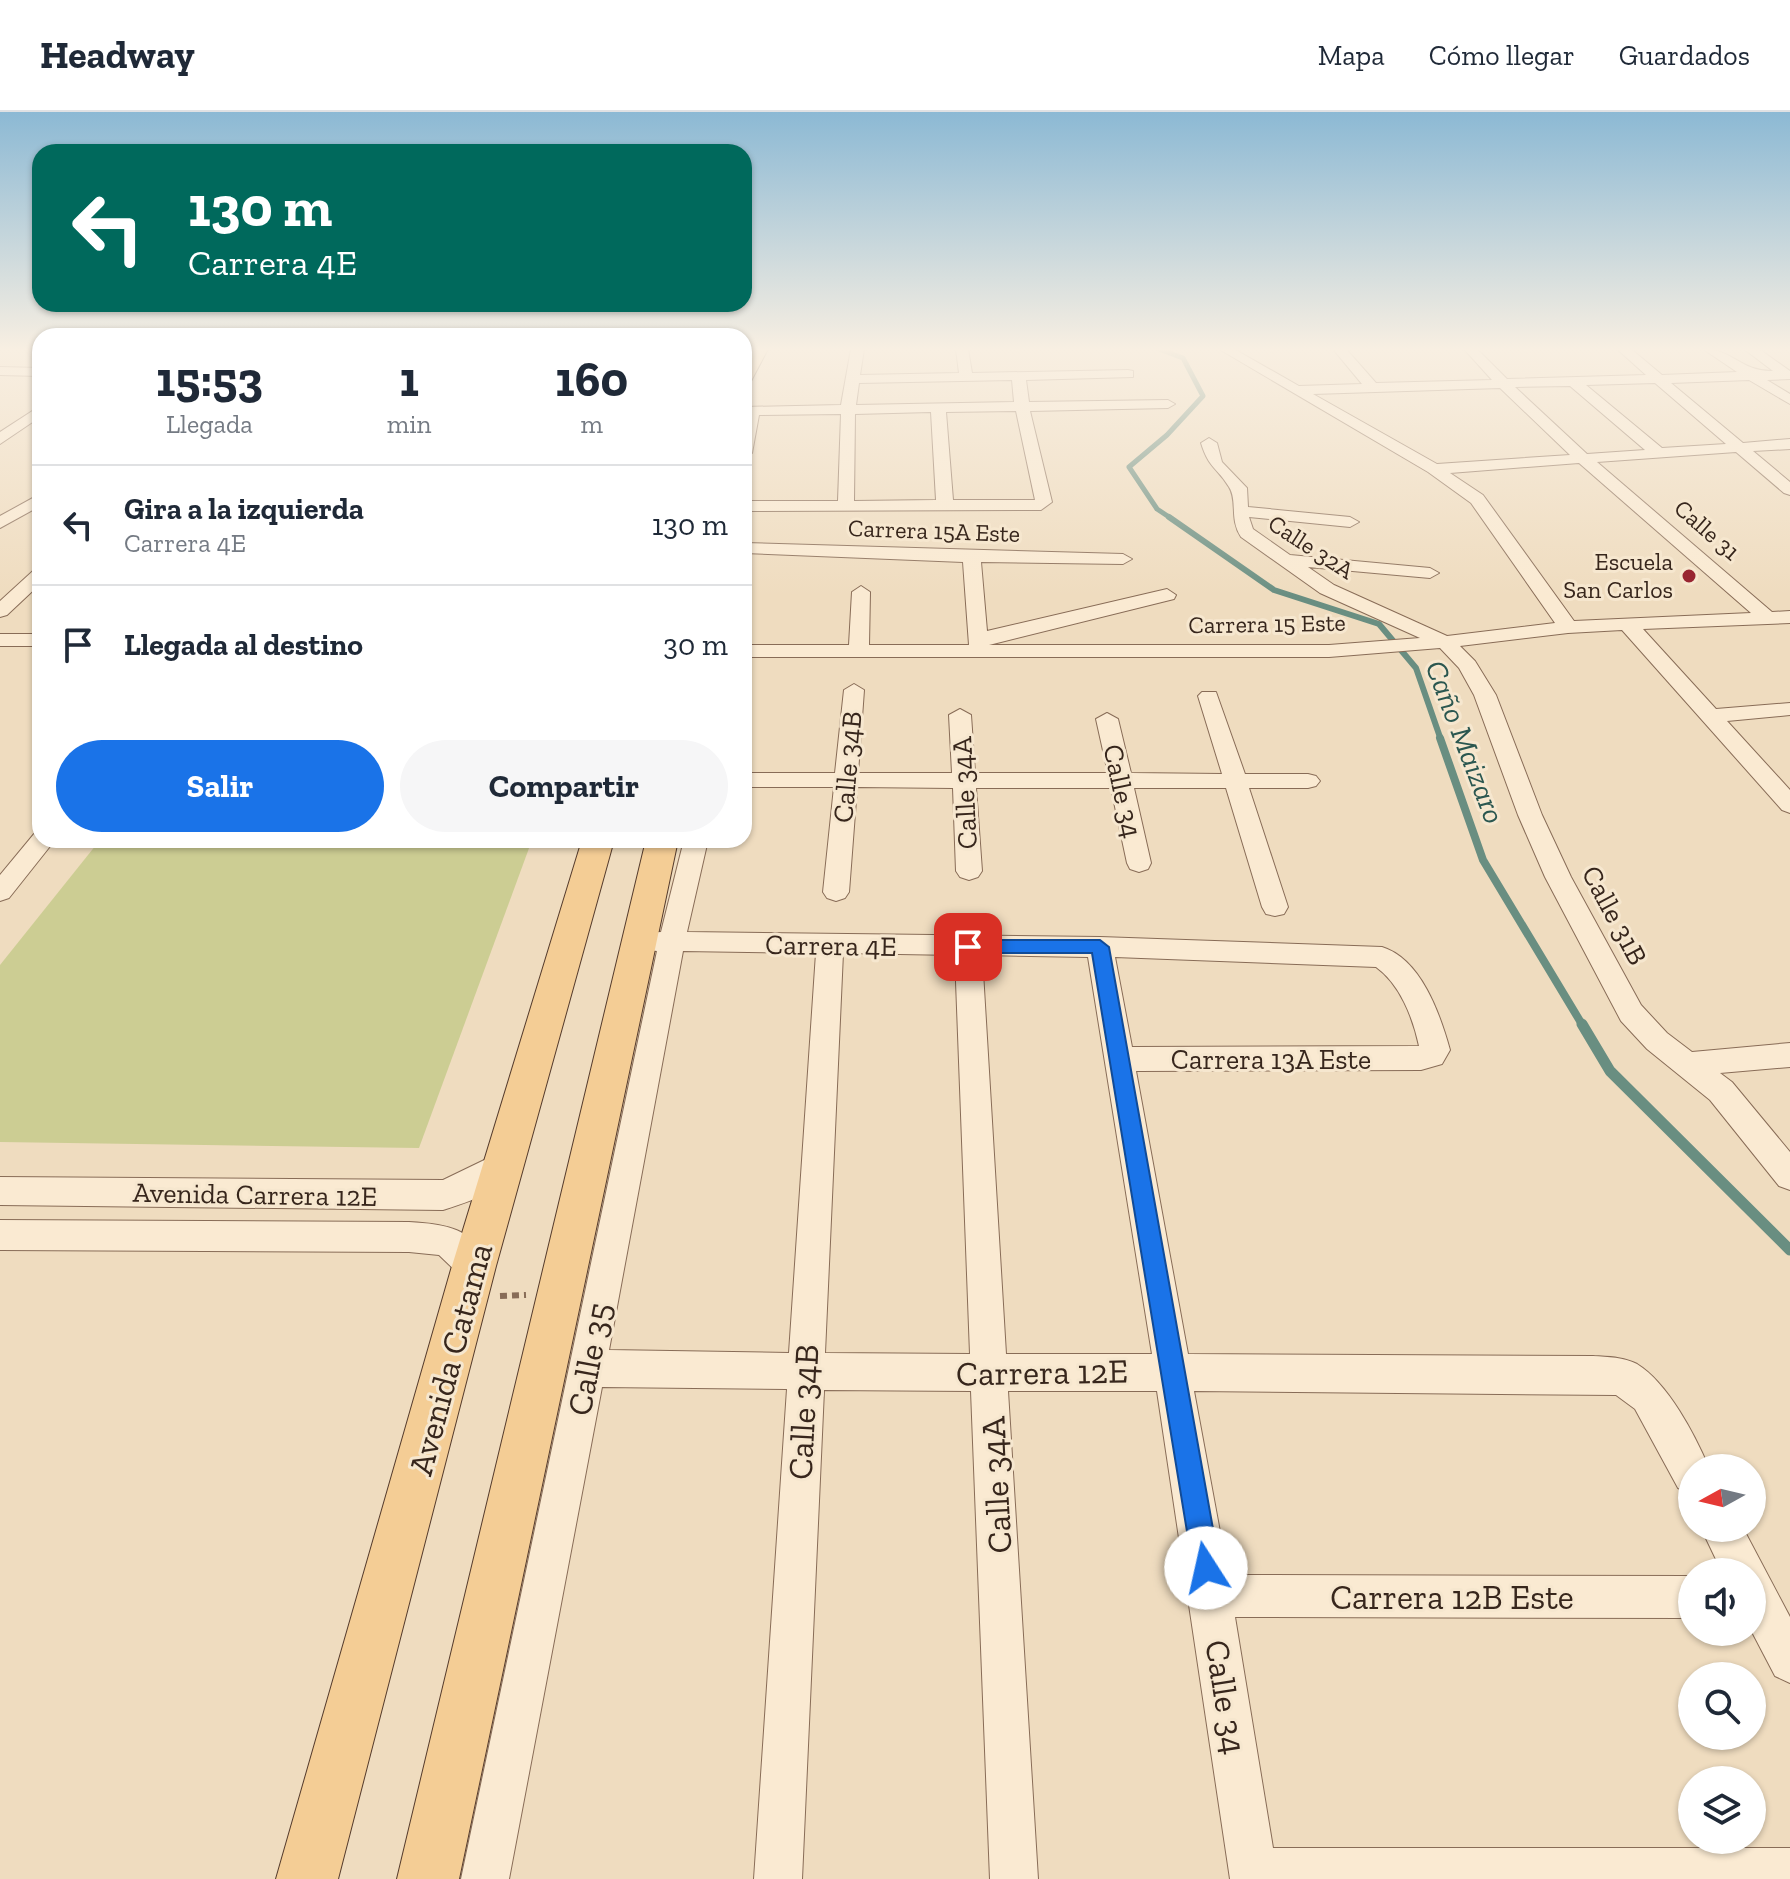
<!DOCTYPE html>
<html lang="es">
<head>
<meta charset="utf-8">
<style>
  body { margin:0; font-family:"Zilla Slab",serif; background:#f6f6f7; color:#1f2937; height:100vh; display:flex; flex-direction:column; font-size:30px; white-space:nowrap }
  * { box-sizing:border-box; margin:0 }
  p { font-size:26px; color:#747a83 }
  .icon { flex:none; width:44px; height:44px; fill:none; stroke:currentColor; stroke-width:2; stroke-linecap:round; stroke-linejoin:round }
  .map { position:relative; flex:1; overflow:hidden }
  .details { position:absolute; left:32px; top:216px; width:720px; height:520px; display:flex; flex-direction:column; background:#fff; border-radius:24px; box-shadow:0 2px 6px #0004 }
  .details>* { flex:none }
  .banner { position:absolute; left:32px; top:32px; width:720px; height:168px; border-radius:24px; box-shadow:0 2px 6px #0004; background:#00695c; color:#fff; overflow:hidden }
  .needle { width:52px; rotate:262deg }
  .tools { position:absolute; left:1678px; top:1342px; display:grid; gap:16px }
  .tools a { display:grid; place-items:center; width:88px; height:88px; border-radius:50%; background:#fff; box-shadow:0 2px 6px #0004; font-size:40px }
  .pin { position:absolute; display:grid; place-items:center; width:68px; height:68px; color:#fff; margin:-34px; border-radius:16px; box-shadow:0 4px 12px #0006 }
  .me { position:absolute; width:88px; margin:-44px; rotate:350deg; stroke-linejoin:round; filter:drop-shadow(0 0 6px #0008) }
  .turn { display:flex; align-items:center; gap:28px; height:168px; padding:0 24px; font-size:36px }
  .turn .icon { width:104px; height:104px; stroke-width:2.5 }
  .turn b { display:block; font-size:56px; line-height:68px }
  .eta { display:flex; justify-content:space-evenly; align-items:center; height:136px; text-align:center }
  .eta b { font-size:48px; font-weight:700; line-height:56px }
  .primary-button { display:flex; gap:16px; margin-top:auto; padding:16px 24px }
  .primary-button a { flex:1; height:92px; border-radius:48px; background:#1a73e8; color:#fff; font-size:32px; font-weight:700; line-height:92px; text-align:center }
  .primary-button a+a { background:#f6f6f7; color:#1f2937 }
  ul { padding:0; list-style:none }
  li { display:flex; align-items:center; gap:24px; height:120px; padding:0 24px; border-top:2px solid #e0e1e3 }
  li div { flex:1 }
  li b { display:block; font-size:30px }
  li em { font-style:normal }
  header { display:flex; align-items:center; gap:48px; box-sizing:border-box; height:112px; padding:0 40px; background:#fff; border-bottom:2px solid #e0e1e3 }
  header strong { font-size:38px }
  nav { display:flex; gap:44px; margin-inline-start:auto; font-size:28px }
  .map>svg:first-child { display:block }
  .green { fill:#cccd93 }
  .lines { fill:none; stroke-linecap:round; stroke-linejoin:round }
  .stream-far3 { stroke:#698e81; stroke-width:5 }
  .stream-far2 { stroke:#698e81; stroke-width:6 }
  .stream-far1 { stroke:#698e81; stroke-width:8 }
  .stream { stroke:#698e81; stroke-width:11 }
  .minor-casing { stroke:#886c57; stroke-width:2 }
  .major-casing { stroke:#553b2c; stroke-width:2 }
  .path { stroke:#886c57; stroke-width:6; stroke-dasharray:7 5; stroke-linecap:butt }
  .minor { fill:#faead2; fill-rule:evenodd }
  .major { fill:#f4cd95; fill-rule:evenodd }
  .route { fill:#1a73e8; stroke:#114b97; stroke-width:2 }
  .poi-dot { fill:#982531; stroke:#f6e7cf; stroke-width:3 }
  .labels { text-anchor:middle; stroke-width:6; stroke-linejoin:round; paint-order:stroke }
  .far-street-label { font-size:24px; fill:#37261c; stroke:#f6e7cf }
  .far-poi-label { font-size:24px; fill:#37261c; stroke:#f6e7cf; text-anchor:end }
  .street-label { font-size:28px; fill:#37261c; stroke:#f6e7cf }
  .water-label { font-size:30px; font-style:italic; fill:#2b5750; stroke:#f6e7cf }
  .near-street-label { font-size:34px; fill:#37261c; stroke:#f6e7cf }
</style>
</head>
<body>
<header>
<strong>Headway</strong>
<nav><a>Mapa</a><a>Cómo llegar</a><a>Guardados</a></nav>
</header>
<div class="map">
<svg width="1790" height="1767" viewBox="0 0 1790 1767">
  <rect width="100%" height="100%" fill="#efdcbf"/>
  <path class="green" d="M 100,728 L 532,728 L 419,1036 L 0,1030 L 0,853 Z"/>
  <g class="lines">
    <path class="stream-far3" d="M 1159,237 L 1183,246 L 1203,284 L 1167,323 L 1129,355 L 1157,397 L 1172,407"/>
    <path class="stream-far2" d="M 1169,405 L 1274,478 L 1379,512 L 1416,556 L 1441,628"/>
    <path class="stream-far1" d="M 1440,626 L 1483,748 L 1583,914"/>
    <path class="stream" d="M 1582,912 L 1610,959 L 1790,1138"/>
    <defs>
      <path id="minor" d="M 851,237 L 864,237 L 860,263 L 959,261 L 956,237 L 968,237 L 972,261 L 1128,258 L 1133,259 L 1133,265 L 1026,268 L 1029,290 L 1168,288 L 1175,292 L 1168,296 L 1030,299 L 1052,390 L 1041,398 L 744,399 L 744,389 L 838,389 L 841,302 L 759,303 L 752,341 L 744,346 L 744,295 L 841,293 ZM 1012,268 L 1014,290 L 856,293 L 859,271 ZM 1016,299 L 1035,388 L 953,388 L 946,300 ZM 931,300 L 936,388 L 854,389 L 855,302 Z
        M 1219,237 L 1234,237 L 1299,274 L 1362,272 L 1333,237 L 1346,237 L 1376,271 L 1492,268 L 1464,237 L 1477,237 L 1507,267 L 1646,263 L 1617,237 L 1631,237 L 1662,263 L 1737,260 L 1703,237 C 1733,237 1741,260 1773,259 L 1744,237 L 1759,237 L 1790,259 L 1790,267 L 1767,268 L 1790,282 L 1790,292 L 1749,268 L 1671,271 L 1743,331 L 1790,327 L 1790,337 L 1753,339 L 1790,370 L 1790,383 L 1784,381 L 1736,340 L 1597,350 L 1772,500 L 1790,499 L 1790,511 L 1643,517 L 1716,597 L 1790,591 L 1790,603 L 1727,609 L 1790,678 L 1790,701 L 1782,698 L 1622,518 L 1568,521 L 1460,534 L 1475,549 L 1496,583 L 1542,703 L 1571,765 L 1641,893 L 1667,921 L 1692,940 L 1790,931 L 1790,955 L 1720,961 L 1732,970 L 1790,1040 L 1790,1078 L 1779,1074 L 1710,988 L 1647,937 L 1621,909 L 1545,765 L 1518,703 L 1474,583 L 1459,556 L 1440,536 L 1329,545 L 744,545 L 744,533 L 849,533 L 852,480 L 861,474 L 870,480 L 869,533 L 969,533 L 963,450 L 744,441 L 744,431 L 1123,442 L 1132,447 L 1123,452 L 981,450 L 987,519 L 1167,477 L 1176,483 L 1174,487 L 989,533 L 1329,533 L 1420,526 L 1320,481 L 1241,425 C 1229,407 1238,389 1229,375 C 1217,355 1209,357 1201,331 L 1209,326 L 1217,331 L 1222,350 L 1247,376 L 1248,395 L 1350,405 L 1359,410 L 1350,415 L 1249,405 L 1253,417 L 1290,443 L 1430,456 L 1439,461 L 1430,466 L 1308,455 L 1334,473 L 1447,524 L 1555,511 L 1471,391 L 1428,360 ZM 1655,271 L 1726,332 L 1662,336 L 1586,273 ZM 1570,274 L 1645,338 L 1587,342 L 1515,275 ZM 1500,276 L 1570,343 L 1437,352 L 1313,282 ZM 1579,351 L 1751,501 L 1574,509 L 1483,383 L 1450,361 Z
        M 0,255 L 40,256 L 40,264 L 0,263 Z
        M 40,294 L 40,305 L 0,332 L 0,320 Z
        M 40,382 L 40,394 L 0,416 L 0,404 Z
        M 40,457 L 40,472 L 7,503 L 0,505 L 0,489 L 34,458 Z
        M 0,522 L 40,522 L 40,534 L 0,534 Z
        M 854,572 L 864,578 L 858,661 L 952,661 L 949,603 L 960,597 L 971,603 L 975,661 L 1108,661 L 1096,607 L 1107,601 L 1118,607 L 1131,661 L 1222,662 L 1198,584 L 1202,580 L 1216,580 L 1245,662 L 1308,662 L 1316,664 L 1320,669 L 1316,674 L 1308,676 L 1249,676 L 1288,795 L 1284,802 L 1275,804 L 1266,802 L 1262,795 L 1226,676 L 1134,676 L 1151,751 L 1148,757 L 1139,760 L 1130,757 L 1127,751 L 1111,676 L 976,676 L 982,759 L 978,765 L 969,768 L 960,765 L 956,759 L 953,676 L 857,675 L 849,780 L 845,786 L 836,789 L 827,786 L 823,780 L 834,675 L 744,675 L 744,661 L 835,661 L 844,578 Z
        M 40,721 L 40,728 L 55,728 L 9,786 L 0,789 L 0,763 L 34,722 Z
        M 684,728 L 708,728 L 687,820 L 1100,825 L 1382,835 C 1421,847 1440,902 1450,938 L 1442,952 L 1421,958 L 1136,959 L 1188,1242 L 1593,1244 C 1608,1245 1624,1245 1637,1252 C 1668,1271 1695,1323 1709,1356 L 1692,1356 L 1692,1382 L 1678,1376 L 1635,1297 L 1616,1283 L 1194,1279 L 1228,1463 L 1692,1464 L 1692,1506 L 1235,1505 L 1273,1736 L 1790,1736 L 1790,1767 L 1230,1767 L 1157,1279 L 1008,1279 L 1038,1767 L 990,1767 L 971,1279 L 824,1278 L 802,1767 L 754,1767 L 787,1277 L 602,1275 L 509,1767 L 461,1767 L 657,839 L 629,836 L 625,829 L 629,822 L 661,820 ZM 683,839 L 816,841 L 789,1241 L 609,1238 ZM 843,841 L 955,843 L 970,1242 L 825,1241 ZM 982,843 L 1088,845 L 1152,1242 L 1006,1242 ZM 1115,845 L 1376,855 C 1400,872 1413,906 1419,934 L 1132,935 Z
        M 503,1039 L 514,1043 L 519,1053 C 507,1078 468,1090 443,1098 L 0,1093 L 0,1065 L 443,1068 Z
        M 0,1108 L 409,1110 C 446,1112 474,1116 491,1154 L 486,1165 L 474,1170 L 462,1165 L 439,1143 L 409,1140 L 0,1138 Z
        M 1701,1416 L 1743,1416 L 1790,1505 L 1790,1571 L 1775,1564 L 1752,1520 L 1752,1460 L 1722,1460 Z"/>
      <path id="major" d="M 752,237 L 768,237 L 750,271 L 744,272 L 744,251 Z
        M 582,728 L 614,728 L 496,1154 L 338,1767 L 276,1767 L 452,1154 Z
        M 646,728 L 678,728 L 459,1767 L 397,1767 Z"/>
    </defs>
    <use href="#minor" class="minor-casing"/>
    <use href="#major" class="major-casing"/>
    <path class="path" d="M 500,1184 L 526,1183"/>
    <use href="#minor" class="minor"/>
    <use href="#major" class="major"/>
  </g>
  <linearGradient id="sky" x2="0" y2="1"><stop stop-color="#8cb9d4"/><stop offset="0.49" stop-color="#f8efe2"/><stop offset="1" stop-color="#f8efe2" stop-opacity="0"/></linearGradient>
  <rect width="1790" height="484" fill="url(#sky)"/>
  <path class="route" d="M 968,828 L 1100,828 L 1109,835 L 1220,1456 L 1216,1466 L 1206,1470 L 1197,1466 L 1193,1456 L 1092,841 L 968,841 L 959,835 Z"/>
  <circle class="poi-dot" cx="1689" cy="464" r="8"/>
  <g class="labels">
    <g class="far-street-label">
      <text transform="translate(1707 418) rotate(41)" y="8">Calle 31</text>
      <text transform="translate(934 419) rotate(2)" y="8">Carrera 15A Este</text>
      <text transform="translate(1311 435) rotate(33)" y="8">Calle 32A</text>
      <text transform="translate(1267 512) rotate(-1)" y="8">Carrera 15 Este</text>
    </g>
    <g class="far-poi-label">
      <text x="1673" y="458">Escuela<tspan x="1673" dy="28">San Carlos</tspan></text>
    </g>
    <g class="street-label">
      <text transform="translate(847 655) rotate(-85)" y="10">Calle 34B</text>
      <text transform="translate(1123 679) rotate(78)" y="10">Calle 34</text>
      <text transform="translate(964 681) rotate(-93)" y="10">Calle 34A</text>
      <text transform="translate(1615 803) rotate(62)" y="10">Calle 31B</text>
      <text transform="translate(831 833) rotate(1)" y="10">Carrera 4E</text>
      <text x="1271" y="957">Carrera 13A Este</text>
      <text transform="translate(255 1082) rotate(1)" y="10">Avenida Carrera 12E</text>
    </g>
    <g class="water-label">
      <text transform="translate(1465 630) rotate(69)" y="10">Caño Maizaro</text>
    </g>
    <g class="near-street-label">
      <text transform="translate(450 1247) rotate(-75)" y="12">Avenida Catama</text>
      <text transform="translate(589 1247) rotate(-79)" y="12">Calle 35</text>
      <text transform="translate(1042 1260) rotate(-1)" y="12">Carrera 12E</text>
      <text transform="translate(803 1300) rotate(-87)" y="12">Calle 34B</text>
      <text transform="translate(996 1373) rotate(-93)" y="12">Calle 34A</text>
      <text x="1452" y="1497">Carrera 12B Este</text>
      <text transform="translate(1226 1585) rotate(81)" y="12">Calle 34</text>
    </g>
  </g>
</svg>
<div class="tools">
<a><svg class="needle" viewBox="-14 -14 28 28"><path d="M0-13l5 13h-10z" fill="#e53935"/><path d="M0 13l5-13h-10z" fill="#747a83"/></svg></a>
<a><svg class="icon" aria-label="sound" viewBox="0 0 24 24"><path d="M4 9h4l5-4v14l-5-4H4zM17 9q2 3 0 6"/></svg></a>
<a><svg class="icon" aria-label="search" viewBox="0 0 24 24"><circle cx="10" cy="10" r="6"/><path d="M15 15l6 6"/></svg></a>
<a><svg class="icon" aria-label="layers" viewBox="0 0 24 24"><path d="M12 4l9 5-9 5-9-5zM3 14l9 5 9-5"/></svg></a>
</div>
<div class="pin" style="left:968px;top:835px;background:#d93025"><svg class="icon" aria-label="arrive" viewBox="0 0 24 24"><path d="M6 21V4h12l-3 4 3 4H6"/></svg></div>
<svg class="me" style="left:1206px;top:1456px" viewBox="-20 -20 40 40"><circle r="19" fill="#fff"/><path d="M0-13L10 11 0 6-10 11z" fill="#1a73e8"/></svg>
<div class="banner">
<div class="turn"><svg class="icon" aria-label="left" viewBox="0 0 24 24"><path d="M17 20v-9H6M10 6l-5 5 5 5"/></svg><div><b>130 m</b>Carrera 4E</div></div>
</div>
<section class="details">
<div class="eta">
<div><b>15:53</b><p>Llegada</p></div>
<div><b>1</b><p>min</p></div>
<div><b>160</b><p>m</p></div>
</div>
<ul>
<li><svg class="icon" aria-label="left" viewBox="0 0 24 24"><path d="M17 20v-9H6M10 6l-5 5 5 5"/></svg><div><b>Gira a la izquierda</b><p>Carrera 4E</p></div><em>130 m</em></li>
<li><svg class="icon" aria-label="arrive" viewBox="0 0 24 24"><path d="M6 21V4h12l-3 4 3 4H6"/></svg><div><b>Llegada al destino</b></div><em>30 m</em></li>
</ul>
<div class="primary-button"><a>Salir</a><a>Compartir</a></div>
</section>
</div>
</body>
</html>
